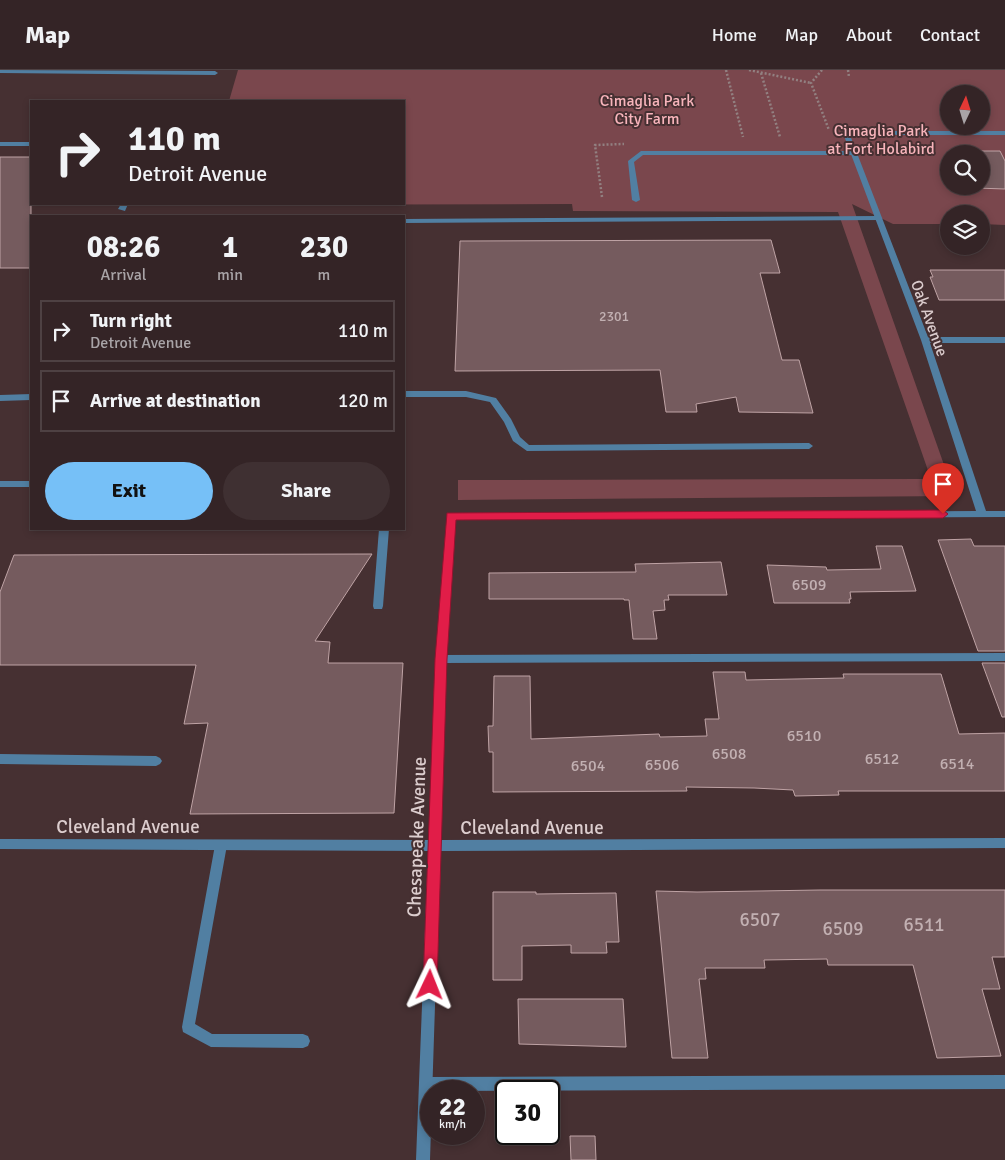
<!DOCTYPE html>
<html lang="en">
<head>
<meta charset="utf-8">
<style>
  body { margin:0; font-family:Signika,sans-serif; background:#3f3032; color:#f1f3f6; height:100vh; display:flex; flex-direction:column; font-size:19px; white-space:nowrap }
  * { box-sizing:border-box; margin:0 }
  p { font-size:16px; color:#a9a4a7 }
  .icon { flex:none; width:28px; height:28px; fill:none; stroke:currentColor; stroke-width:2; stroke-linecap:round; stroke-linejoin:round }
  .map { position:relative; flex:1; overflow:hidden }
  .details { position:absolute; left:30px; top:145px; width:375px; height:315px; display:flex; flex-direction:column; background:#342426; border-radius:0px; box-shadow:0 2px 8px #0003,0 0 0 1px #4e4143 }
  .details>* { flex:none }
  .guide { position:absolute; left:30px; top:30px; width:375px; height:105px; border-radius:0px; box-shadow:0 2px 8px #0003,0 0 0 1px #4e4143; background:#342426; color:#f1f3f6; overflow:hidden }
  .needle { width:32px; rotate:4deg }
  .tools { position:absolute; left:940px; top:15px; display:grid; gap:10px }
  .tools a { display:grid; place-items:center; width:50px; height:50px; border-radius:50%; background:#342426; box-shadow:0 2px 8px #0003,0 0 0 1px #4e4143; font-size:25px }
  .speed { position:absolute; left:420px; top:1010px; display:flex; gap:10px; font-size:25px; font-weight:700; text-align:center }
  .speed>* { display:grid; place-content:center; width:65px; height:65px; border-radius:50%; background:#342426; box-shadow:0 2px 8px #0003,0 0 0 1px #4e4143; line-height:1 }
  .speed small { font-size:12px; font-weight:400 }
  .speed .limit { border:2px solid #111; border-radius:8px; background:#fff; color:#111 }
  .pin { position:absolute; display:grid; place-items:center; width:42px; height:42px; color:#fff; margin:-51px -21px; border-radius:50% 50% 50% 0; rotate:-45deg; box-shadow:0 0 5px #0007 }
  .pin .icon { rotate:45deg }
  .me { position:absolute; width:55px; margin:-28px; rotate:2deg; stroke-linejoin:round; filter:drop-shadow(0 0 4px #0008) }
  .turn { display:flex; align-items:center; gap:18px; height:105px; padding:0 15px; font-size:22px }
  .turn .icon { width:65px; height:65px; stroke-width:2.5 }
  .turn b { display:block; font-size:35px; line-height:42px }
  .eta { display:flex; justify-content:space-evenly; align-items:center; height:85px; text-align:center }
  .eta b { font-size:30px; font-weight:700; line-height:35px }
  .cta { display:flex; gap:10px; margin-top:auto; padding:10px 15px }
  .cta a { flex:1; height:58px; border-radius:30px; background:#76c0f7; color:#111; font-size:20px; font-weight:700; line-height:58px; text-align:center }
  .cta a+a { background:#3f3032; color:#f1f3f6 }
  ul { padding:0; list-style:none }
  li { display:flex; align-items:center; gap:15px; height:62px; margin:0 10px 8px; padding:0 5px; border:2px solid #4e4143; border-radius:0px }
  li div { flex:1 }
  li b { display:block; font-size:19px }
  li em { font-style:normal }
  header { display:flex; align-items:center; gap:30px; box-sizing:border-box; height:70px; padding:0 25px; background:#342426; border-bottom:1px solid #4e4143 }
  header strong { font-size:24px }
  nav { display:flex; gap:28px; margin-inline-start:auto; font-size:18px }
  .map>svg:first-child { display:block }
  .green { fill:#7a474d; fill-rule:evenodd }
  .building { fill:#755b5e; stroke:#bfa3a5 }
  .lines { fill:none; stroke-linecap:round; stroke-linejoin:round }
  .path { stroke:#928081; stroke-width:2.5; stroke-dasharray:2 2; stroke-linecap:butt }
  .lane { fill:#517fa2; fill-rule:evenodd }
  .street { fill:#517fa2; fill-rule:evenodd }
  .route { fill:#e11d48; stroke:#92132f }
  .labels { text-anchor:middle; stroke-width:4; stroke-linejoin:round; paint-order:stroke }
  .far-number-label { font-size:14px; fill:#c2b0b2 }
  .far-park-label { font-size:16px; fill:#f8b4bb; stroke:#463032 }
  .far-street-label { font-size:16px; fill:#dccdce; stroke:#463032 }
  .number-label { font-size:16px; fill:#c2b0b2 }
  .street-label { font-size:19px; fill:#dccdce; stroke:#463032 }
  .near-number-label { font-size:19px; fill:#c2b0b2 }
</style>
</head>
<body>
<header>
<strong>Map</strong>
<nav><a>Home</a><a>Map</a><a>About</a><a>Contact</a></nav>
</header>
<div class="map">
<svg width="1005" height="1090" viewBox="0 0 1005 1090">
  <rect width="100%" height="100%" fill="#463032"/>
  <path class="green" d="M 238,0 L 1005,0 L 1005,155 L 981,154 L 981,144 L 949,144 L 949,154 L 893,154 L 852,134 L 955,426 L 458,430 L 458,410 L 931,409 L 838,142 L 573,141 L 572,134 L 198,135 L 404,134 L 404,31 L 229,31 ZM 949,24 L 981,24 L 981,56 L 949,56 ZM 949,84 L 981,84 L 981,116 L 949,116 Z"/>
  <path class="building" d="M 963,81 L 1000,81 L 1005,91 L 1005,119 L 976,118 L 975,116 L 981,116 L 981,84 L 964,84 Z
    M 0,87 L 31,87 L 31,198 L 0,198 Z
    M 771,170 L 780,203 L 760,203 L 782,290 L 799,290 L 813,343 L 739,342 L 736,327 L 696,334 L 697,342 L 666,342 L 660,300 L 455,301 L 460,171 Z
    M 930,200 L 1005,200 L 1005,230 L 939,230 L 930,207 L 933,207 Z
    M 971,469 L 974,476 L 1005,476 L 1005,581 L 978,581 L 938,470 Z
    M 876,476 L 902,476 L 916,521 L 850,522 L 851,529 L 849,529 L 850,533 L 774,533 L 767,495 L 826,497 L 827,500 L 881,499 Z
    M 372,484 L 315,571 L 330,572 L 328,593 L 403,593 L 394,743 L 190,744 L 208,653 L 184,654 L 196,595 L 0,595 L 0,522 L 14,485 Z
    M 721,492 L 727,525 L 668,525 L 669,530 L 664,530 L 665,540 L 653,541 L 657,569 L 633,569 L 629,530 L 624,530 L 624,529 L 489,529 L 489,503 L 636,502 L 635,494 Z
    M 982,593 L 1005,593 L 1005,647 L 1002,647 Z
    M 713,602 L 745,602 L 746,610 L 844,608 L 843,604 L 941,604 L 959,664 L 1005,663 L 1005,721 L 838,721 L 839,725 L 795,726 L 793,720 L 754,718 L 686,717 L 687,721 L 493,722 L 493,682 L 489,682 L 488,656 L 493,656 L 494,606 L 530,606 L 531,669 L 659,664 L 660,667 L 707,666 L 705,649 L 719,649 Z
    M 820,820 L 1005,820 L 1005,887 L 992,887 L 1000,919 L 982,919 L 1001,986 L 937,988 L 913,895 L 828,895 L 827,889 L 764,890 L 765,898 L 705,898 L 706,909 L 699,909 L 708,988 L 672,988 L 656,821 L 697,822 Z
    M 493,822 L 536,822 L 536,824 L 616,823 L 619,872 L 606,872 L 607,883 L 571,883 L 571,875 L 522,876 L 522,910 L 493,910 Z
    M 518,929 L 623,929 L 626,977 L 519,974 Z
    M 570,1066 L 595,1066 L 596,1090 L 571,1090 Z"/>
  <g class="lines">
    <path class="path" d="M 726,0 L 743,67
      M 749,0 L 811,13
      M 822,0 L 811,13 L 829,60
      M 848,0 L 849,7
      M 761,3 L 780,67
      M 602,127 L 595,75 L 624,74"/>
    <path class="lane" d="M 0,0 L 215,1 L 218,3 L 215,5 L 0,3 Z
      M 0,72 L 31,72 L 31,76 L 0,76 Z
      M 641,81 L 853,81 L 856,83 L 853,85 L 643,85 L 634,92 L 640,130 L 636,132 L 632,130 L 628,91 Z
      M 121,134 L 128,134 L 125,141 L 118,139 Z
      M 878,146 L 881,146 L 881,150 L 404,153 L 404,149 Z
      M 404,321 L 466,321 L 496,328 L 511,349 L 520,367 L 529,375 L 809,373 L 813,376 L 809,379 L 527,381 L 513,371 L 504,352 L 490,332 L 466,327 L 404,327 Z
      M 31,324 L 31,330 L 0,331 L 0,325 Z
      M 0,411 L 31,411 L 31,417 L 0,417 Z
      M 379,459 L 389,459 L 383,536 L 382,539 L 374,539 L 373,536 Z
      M 1005,583 L 1005,591 L 441,593 L 437,592 L 436,589 L 437,586 L 441,585 Z
      M 0,684 L 156,686 L 160,688 L 162,691 L 160,694 L 156,696 L 0,694 Z
      M 221,770 L 225,771 L 227,775 L 195,954 L 212,964 L 303,964 L 308,966 L 310,971 L 308,976 L 303,978 L 211,977 L 183,962 L 182,957 L 215,775 L 217,771 Z
      M 1005,1005 L 1005,1019 L 427,1021 L 422,1019 L 420,1014 L 422,1009 L 427,1007 Z"/>
    <path class="street" d="M 1005,61 L 1005,65 L 850,65 L 928,267 L 1005,267 L 1005,273 L 930,273 L 986,441 L 1005,441 L 1005,447 L 455,449 L 446,589 L 440,770 L 1005,768 L 1005,778 L 440,781 L 430,1090 L 416,1090 L 428,781 L 0,779 L 0,769 L 429,770 L 436,589 L 448,444 L 976,441 L 921,270 L 843,63 L 846,61 Z"/>
  </g>
  <path class="route" d="M 943,440 L 948,444 L 943,448 L 456,450 L 447,589 L 437,915 L 435,920 L 430,922 L 425,920 L 423,915 L 435,589 L 447,443 Z"/>
  <g class="labels">
    <g class="far-number-label">
      <text x="614" y="251">2301</text>
    </g>
    <g class="far-park-label">
      <text x="647" y="36">Cimaglia Park<tspan x="647" dy="18">City Farm</tspan></text>
      <text x="881" y="66">Cimaglia Park<tspan x="881" dy="18">at Fort Holabird</tspan></text>
    </g>
    <g class="far-street-label">
      <text transform="translate(930 248) rotate(70)" y="6">Oak Avenue</text>
    </g>
    <g class="number-label">
      <text x="809" y="520">6509</text>
      <text x="804" y="671">6510</text>
      <text x="729" y="689">6508</text>
      <text x="882" y="694">6512</text>
      <text x="957" y="699">6514</text>
      <text x="662" y="700">6506</text>
      <text x="588" y="701">6504</text>
    </g>
    <g class="street-label">
      <text x="128" y="763">Cleveland Avenue</text>
      <text x="532" y="764">Cleveland Avenue</text>
      <text transform="translate(416 767) rotate(-88)" y="7">Chesapeake Avenue</text>
    </g>
    <g class="near-number-label">
      <text x="760" y="856">6507</text>
      <text x="924" y="861">6511</text>
      <text x="843" y="865">6509</text>
    </g>
  </g>
</svg>
<div class="tools">
<a><svg class="needle" viewBox="-14 -14 28 28"><path d="M0-13l5 13h-10z" fill="#e53935"/><path d="M0 13l5-13h-10z" fill="#a9a4a7"/></svg></a>
<a><svg class="icon" aria-label="search" viewBox="0 0 24 24"><circle cx="10" cy="10" r="6"/><path d="M15 15l6 6"/></svg></a>
<a><svg class="icon" aria-label="layers" viewBox="0 0 24 24"><path d="M12 4l9 5-9 5-9-5zM3 14l9 5 9-5"/></svg></a>
</div>
<div class="speed"><div>22<small>km/h</small></div><div class="limit">30</div></div>
<div class="pin" style="left:943px;top:444px;background:#d93025"><svg class="icon" aria-label="arrive" viewBox="0 0 24 24"><path d="M6 21V4h12l-3 4 3 4H6"/></svg></div>
<svg class="me" style="left:430px;top:915px" viewBox="-20 -20 40 40"><path d="M0-17L14 15 0 8-14 15z" fill="#e11d48" stroke="#fff" stroke-width="4"/></svg>
<div class="guide">
<div class="turn"><svg class="icon" aria-label="right" viewBox="0 0 24 24"><path d="M7 20v-9h11M14 6l5 5-5 5"/></svg><div><b>110 m</b>Detroit Avenue</div></div>
</div>
<section class="details">
<div class="eta">
<div><b>08:26</b><p>Arrival</p></div>
<div><b>1</b><p>min</p></div>
<div><b>230</b><p>m</p></div>
</div>
<ul>
<li><svg class="icon" aria-label="right" viewBox="0 0 24 24"><path d="M7 20v-9h11M14 6l5 5-5 5"/></svg><div><b>Turn right</b><p>Detroit Avenue</p></div><em>110 m</em></li>
<li><svg class="icon" aria-label="arrive" viewBox="0 0 24 24"><path d="M6 21V4h12l-3 4 3 4H6"/></svg><div><b>Arrive at destination</b></div><em>120 m</em></li>
</ul>
<div class="cta"><a>Exit</a><a>Share</a></div>
</section>
</div>
</body>
</html>
